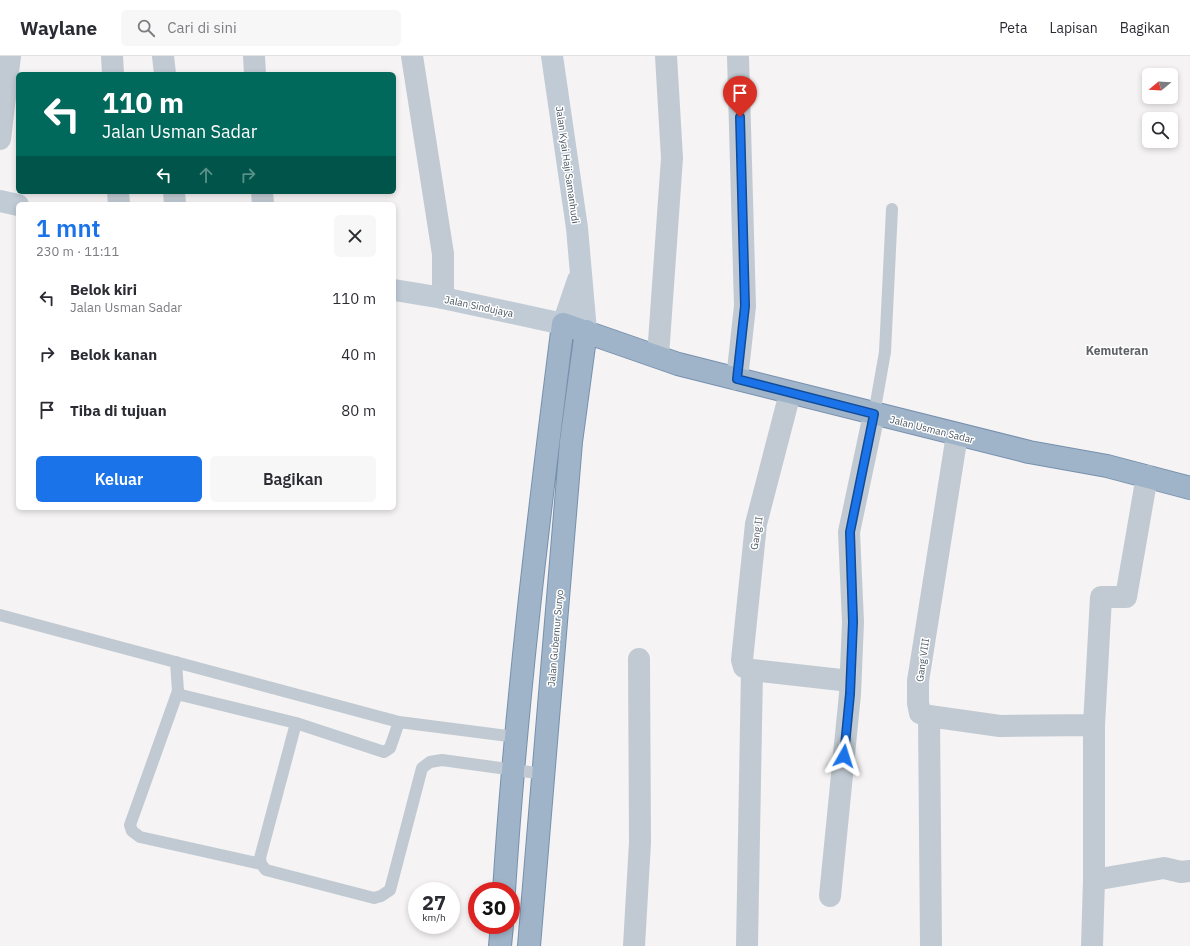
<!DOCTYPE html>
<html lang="id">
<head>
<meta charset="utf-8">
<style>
  body { margin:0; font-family:"IBM Plex Sans",sans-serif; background:#f7f7f7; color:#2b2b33; height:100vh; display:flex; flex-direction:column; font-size:15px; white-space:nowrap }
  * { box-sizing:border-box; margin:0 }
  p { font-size:13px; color:#7c7c81 }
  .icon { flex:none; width:22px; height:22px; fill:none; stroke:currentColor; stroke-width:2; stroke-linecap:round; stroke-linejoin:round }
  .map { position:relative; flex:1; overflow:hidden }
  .panel { position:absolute; left:16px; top:146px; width:380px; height:308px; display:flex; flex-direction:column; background:#fff; border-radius:6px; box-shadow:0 2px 6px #0003 }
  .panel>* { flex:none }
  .guide { position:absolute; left:16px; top:16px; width:380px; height:122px; border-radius:6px; box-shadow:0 2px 6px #0003; background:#00695c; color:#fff; overflow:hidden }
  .needle { width:26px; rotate:252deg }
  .buttons { position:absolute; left:1142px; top:12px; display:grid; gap:8px }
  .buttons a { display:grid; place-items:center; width:36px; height:36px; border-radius:6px; background:#fff; box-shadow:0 2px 6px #0003; font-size:20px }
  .speed { position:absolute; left:408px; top:826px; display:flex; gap:8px; font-size:20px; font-weight:700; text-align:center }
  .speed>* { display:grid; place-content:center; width:52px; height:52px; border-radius:50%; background:#fff; box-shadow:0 2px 6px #0003; line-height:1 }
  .speed small { font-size:10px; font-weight:400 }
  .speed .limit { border:6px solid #d22; background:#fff; color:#111 }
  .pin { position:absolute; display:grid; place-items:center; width:34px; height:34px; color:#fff; margin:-41px -17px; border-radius:50% 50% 50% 0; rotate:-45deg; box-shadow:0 0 4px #0007 }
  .pin .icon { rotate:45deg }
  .me { position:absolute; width:44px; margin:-22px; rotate:6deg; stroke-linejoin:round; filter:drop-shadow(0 0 3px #0008) }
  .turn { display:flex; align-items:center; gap:14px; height:84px; padding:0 20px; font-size:18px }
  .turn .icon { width:52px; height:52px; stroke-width:2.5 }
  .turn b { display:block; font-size:28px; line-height:34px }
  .lanes { display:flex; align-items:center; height:38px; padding:0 20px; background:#0003; justify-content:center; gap:20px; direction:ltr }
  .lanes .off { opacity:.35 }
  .round { display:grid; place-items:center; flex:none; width:42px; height:42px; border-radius:6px; background:#f7f7f7 }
  .summary { display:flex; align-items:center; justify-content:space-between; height:68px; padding:0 20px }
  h1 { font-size:24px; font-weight:600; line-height:30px; color:#1a73e8 }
  .primary-button { display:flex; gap:8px; margin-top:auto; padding:8px 20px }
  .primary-button a { flex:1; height:46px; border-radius:6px; background:#1a73e8; color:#fff; font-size:16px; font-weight:600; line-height:46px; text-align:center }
  .primary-button a+a { background:#f7f7f7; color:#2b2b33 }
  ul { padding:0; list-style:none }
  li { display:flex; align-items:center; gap:12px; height:56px; padding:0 20px }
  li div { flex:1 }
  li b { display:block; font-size:15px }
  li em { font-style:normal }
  header { display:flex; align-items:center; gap:24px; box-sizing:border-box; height:56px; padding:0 20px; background:#fff; border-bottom:1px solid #e1e1e2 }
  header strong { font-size:19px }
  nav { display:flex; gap:22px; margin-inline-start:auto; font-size:14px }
  .search { width:280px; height:36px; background:#f7f7f7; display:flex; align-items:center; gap:10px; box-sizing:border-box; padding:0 14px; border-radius:6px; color:#7c7c81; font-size:15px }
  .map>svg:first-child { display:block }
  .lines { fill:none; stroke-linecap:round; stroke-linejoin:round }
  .trunk-casing { stroke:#7690ad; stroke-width:24 }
  .service { stroke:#c1cad2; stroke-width:12 }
  .minor { stroke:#c1cad2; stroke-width:22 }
  .secondary { stroke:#c1cbd6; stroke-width:22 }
  .trunk { stroke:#9fb4c9; stroke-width:22 }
  .route-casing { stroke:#114b97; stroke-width:10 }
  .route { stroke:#1a73e8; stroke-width:7 }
  .labels { text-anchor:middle; stroke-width:3; stroke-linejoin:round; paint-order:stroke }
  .street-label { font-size:10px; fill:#4a5661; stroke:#fff }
  .quarter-label { font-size:12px; font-weight:bold; fill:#5f6368; stroke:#fff }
</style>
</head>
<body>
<header>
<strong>Waylane</strong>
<div class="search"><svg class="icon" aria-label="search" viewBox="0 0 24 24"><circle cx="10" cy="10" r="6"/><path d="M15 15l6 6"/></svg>Cari di sini</div>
<nav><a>Peta</a><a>Lapisan</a><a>Bagikan</a></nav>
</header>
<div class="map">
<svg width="1190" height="890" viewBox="0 0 1190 890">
  <rect width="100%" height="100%" fill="#f5f3f3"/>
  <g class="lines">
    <defs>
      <path id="trunk" d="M 504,835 C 516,646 539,457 563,268 L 678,308 L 1029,396 L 1107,410 L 1190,432
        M 500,890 L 502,869
        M 529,890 L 571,386 L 586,275"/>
    </defs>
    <use href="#trunk" class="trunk-casing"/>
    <path class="service" d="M 874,358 L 885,296 L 892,153
      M 0,559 L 399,666 L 516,681
      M 176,606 L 178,635 L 181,639 L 296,667 L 260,802 L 261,808 L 266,814 L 374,842 L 381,840 L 390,834 L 422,712 L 430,706 L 442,704 L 544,718
      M 178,635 L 130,769 L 132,775 L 140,781 L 261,808
      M 296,667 L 384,696 L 390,692 L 399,666"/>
    <path class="minor" d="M 112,0 L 113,18
      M 163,0 L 165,18
      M 254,0 L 255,18
      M 412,0 L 443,198 L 443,242
      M 0,83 L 10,0
      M 118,136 L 119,148
      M 174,136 L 175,148
      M 262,136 L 263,148
      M 658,300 L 672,102 L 666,0
      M 737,323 L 745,250 L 738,0
      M 790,337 L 756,468 L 742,604 L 744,611 L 752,614 L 850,625
      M 957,379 L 918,625 L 918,647 L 920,657 L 929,660 L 1000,670 L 1094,669
      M 929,660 L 931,890
      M 1094,824 L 1164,812 L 1181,816 L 1190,815
      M 830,840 L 850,638 L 853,566 L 849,476 L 874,358
      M 634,890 L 640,786 L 639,603
      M 747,890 L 752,614
      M 1092,890 L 1094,824 L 1094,669 L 1101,541 L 1126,541 L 1147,420"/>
    <path class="secondary" d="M 552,0 L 577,172 L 586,275
      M 0,145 L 18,149
      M 394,234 L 443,242 L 563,268 L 578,224"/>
    <use href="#trunk" class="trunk"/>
  </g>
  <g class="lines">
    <defs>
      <path id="route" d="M 740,61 L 745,250 L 737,323 L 874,358 L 850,476 L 853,566 L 850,638 L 844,700"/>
    </defs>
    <use href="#route" class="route-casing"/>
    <use href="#route" class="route"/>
  </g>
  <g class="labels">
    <g class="street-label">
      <text transform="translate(568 109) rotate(82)" y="4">Jalan Kyai Haji Samanhudi</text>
      <text transform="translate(479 250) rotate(12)" y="4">Jalan Sindujaya</text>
      <text transform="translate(932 373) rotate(14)" y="4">Jalan Usman Sadar</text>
      <text transform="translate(756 477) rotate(-81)" y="4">Gang II</text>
      <text transform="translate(555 582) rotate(-85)" y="4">Jalan Gubernur Suryo</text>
      <text transform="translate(922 604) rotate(-82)" y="4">Gang VIII</text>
    </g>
    <g class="quarter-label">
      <text x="1117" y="299">Kemuteran</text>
    </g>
  </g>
</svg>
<div class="buttons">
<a><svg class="needle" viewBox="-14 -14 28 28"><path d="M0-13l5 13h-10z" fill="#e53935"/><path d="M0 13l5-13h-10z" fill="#7c7c81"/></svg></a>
<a><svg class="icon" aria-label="search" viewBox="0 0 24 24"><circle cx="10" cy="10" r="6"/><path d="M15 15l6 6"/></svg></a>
</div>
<div class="speed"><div>27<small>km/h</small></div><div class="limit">30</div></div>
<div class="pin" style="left:740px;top:61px;background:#d93025"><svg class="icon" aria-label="arrive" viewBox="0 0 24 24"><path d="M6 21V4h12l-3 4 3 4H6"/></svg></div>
<svg class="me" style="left:844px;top:700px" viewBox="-20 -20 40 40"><path d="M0-17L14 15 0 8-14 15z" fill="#1a73e8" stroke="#fff" stroke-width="4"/></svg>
<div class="guide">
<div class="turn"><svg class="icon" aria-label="left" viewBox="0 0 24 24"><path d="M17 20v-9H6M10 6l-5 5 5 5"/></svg><div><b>110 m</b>Jalan Usman Sadar</div></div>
<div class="lanes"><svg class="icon" aria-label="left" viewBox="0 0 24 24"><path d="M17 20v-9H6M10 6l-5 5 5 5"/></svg><svg class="icon off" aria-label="ahead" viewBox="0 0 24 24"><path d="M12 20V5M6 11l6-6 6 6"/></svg><svg class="icon off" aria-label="right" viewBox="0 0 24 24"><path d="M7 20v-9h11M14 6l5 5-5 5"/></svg></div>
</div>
<section class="panel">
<div class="summary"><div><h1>1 mnt</h1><p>230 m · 11:11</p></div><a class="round"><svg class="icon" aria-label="close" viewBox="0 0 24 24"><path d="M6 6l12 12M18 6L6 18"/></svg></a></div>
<ul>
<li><svg class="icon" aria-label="left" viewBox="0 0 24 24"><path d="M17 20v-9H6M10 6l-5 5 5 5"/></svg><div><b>Belok kiri</b><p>Jalan Usman Sadar</p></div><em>110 m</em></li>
<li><svg class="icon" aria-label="right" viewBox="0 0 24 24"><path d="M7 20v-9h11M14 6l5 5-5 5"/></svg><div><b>Belok kanan</b></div><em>40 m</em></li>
<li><svg class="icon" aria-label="arrive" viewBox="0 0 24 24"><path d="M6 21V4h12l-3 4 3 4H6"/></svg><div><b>Tiba di tujuan</b></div><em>80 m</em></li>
</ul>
<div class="primary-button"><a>Keluar</a><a>Bagikan</a></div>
</section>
</div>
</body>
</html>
